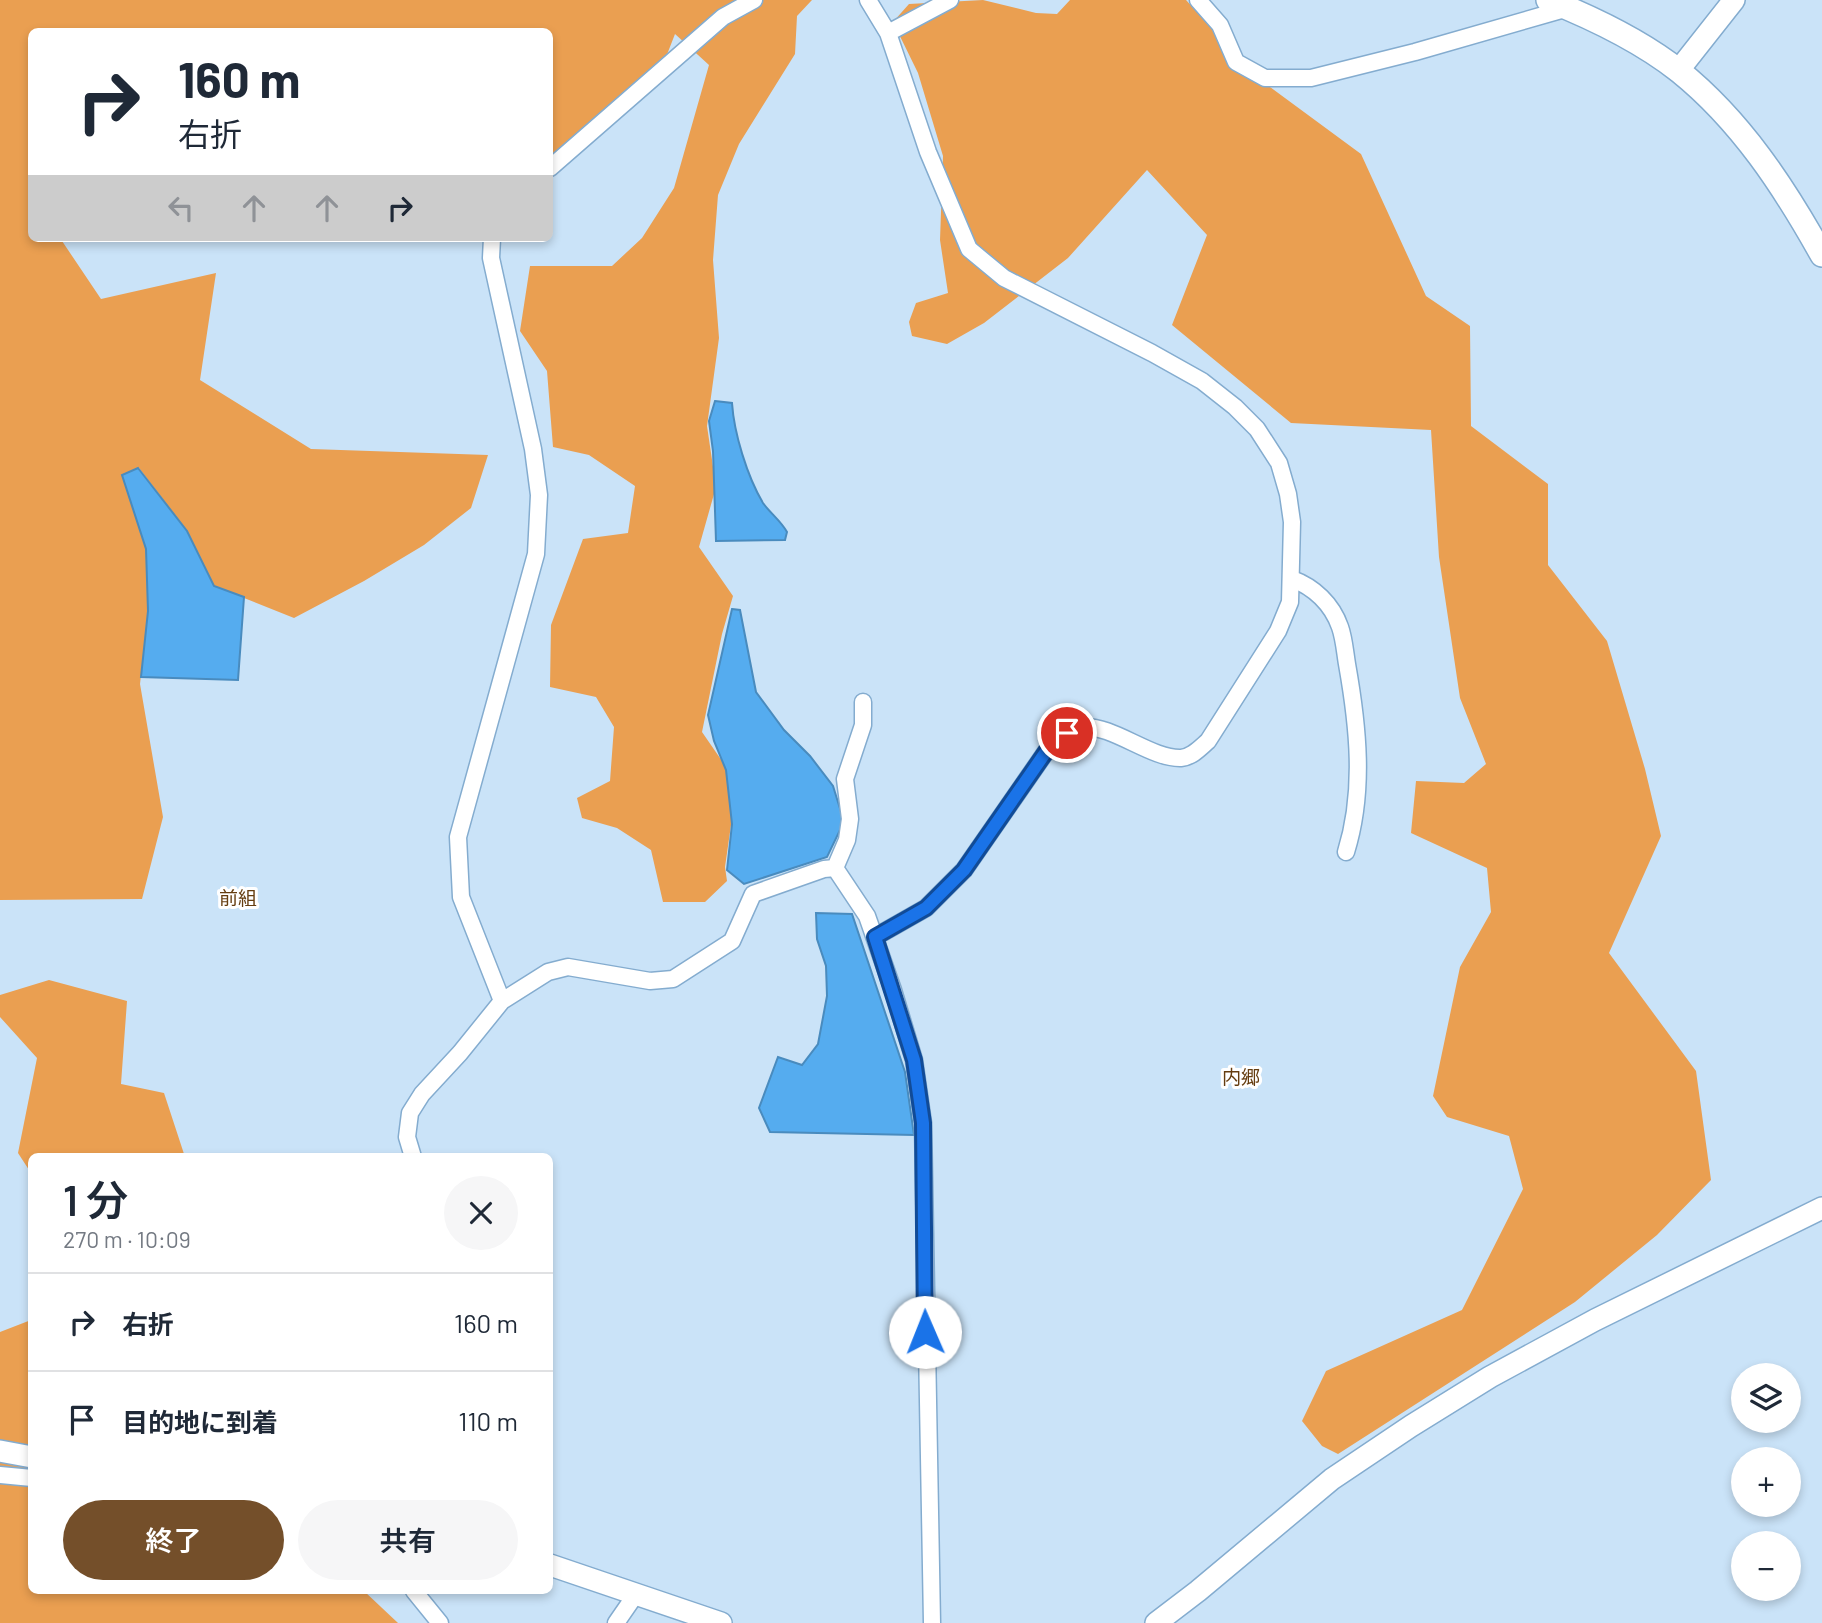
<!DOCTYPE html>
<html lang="ja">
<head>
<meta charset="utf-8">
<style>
  body { margin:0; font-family:Barlow,"Noto Sans JP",sans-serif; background:#f6f6f7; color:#1f2937; height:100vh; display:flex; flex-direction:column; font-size:26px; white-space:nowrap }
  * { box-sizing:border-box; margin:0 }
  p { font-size:23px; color:#747a83 }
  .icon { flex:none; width:38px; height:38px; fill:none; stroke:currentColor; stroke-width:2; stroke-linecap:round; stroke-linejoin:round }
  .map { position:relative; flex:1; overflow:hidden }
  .panel { position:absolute; left:28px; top:1153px; width:525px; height:441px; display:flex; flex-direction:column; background:#fff; border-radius:10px; box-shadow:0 4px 10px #0003 }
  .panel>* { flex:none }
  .guide { position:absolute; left:28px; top:28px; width:525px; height:214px; border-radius:10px; box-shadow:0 4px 10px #0003; background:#fff; color:#1f2937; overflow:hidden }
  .controls { position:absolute; left:1731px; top:1363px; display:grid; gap:14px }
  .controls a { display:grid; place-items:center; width:70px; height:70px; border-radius:50%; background:#fff; box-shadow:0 4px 10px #0003; font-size:35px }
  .pin { position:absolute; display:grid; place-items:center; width:60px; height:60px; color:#fff; margin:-30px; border:4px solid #fff; border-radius:50%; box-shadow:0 2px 7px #0007 }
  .me { position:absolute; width:77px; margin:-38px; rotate:359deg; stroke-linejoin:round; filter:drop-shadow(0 0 5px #0008) }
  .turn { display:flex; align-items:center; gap:24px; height:147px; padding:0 35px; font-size:32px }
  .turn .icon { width:91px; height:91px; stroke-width:2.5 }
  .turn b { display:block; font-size:49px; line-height:60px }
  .lanes { display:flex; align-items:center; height:66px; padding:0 35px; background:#0003; justify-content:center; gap:35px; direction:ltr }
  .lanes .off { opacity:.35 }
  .round { display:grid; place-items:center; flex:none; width:74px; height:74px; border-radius:37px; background:#f6f6f7 }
  .overview { display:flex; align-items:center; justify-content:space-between; height:119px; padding:0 35px }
  h1 { font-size:42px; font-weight:600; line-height:52px }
  .action { display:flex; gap:14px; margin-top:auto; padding:14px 35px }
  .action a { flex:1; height:80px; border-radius:42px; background:#744f2a; color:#fff; font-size:28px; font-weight:600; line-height:80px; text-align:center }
  .action a+a { background:#f6f6f7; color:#1f2937 }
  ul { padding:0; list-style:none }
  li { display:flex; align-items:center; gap:21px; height:98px; padding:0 35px; border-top:2px solid #e0e1e3 }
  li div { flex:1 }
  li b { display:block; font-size:26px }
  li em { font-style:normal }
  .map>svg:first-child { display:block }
  .forest { fill:#ea9f51 }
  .water { fill:#55acef; stroke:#498bbe; stroke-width:2 }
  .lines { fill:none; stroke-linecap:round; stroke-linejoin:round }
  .minor-casing { stroke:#84accf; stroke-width:19 }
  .tertiary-casing { stroke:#84accf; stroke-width:24 }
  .secondary-casing { stroke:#84accf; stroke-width:26 }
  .minor { stroke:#fff; stroke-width:16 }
  .tertiary { stroke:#fff; stroke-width:21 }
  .secondary { stroke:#fff; stroke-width:23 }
  .route-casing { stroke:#114b97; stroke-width:18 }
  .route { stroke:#1a73e8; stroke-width:12 }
  .labels { text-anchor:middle; stroke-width:6; stroke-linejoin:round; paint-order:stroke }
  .neighbourhood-label { font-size:19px; fill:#653d10; stroke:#fff }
</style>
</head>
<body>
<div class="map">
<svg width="1822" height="1623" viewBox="0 0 1822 1623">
  <rect width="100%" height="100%" fill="#cae3f8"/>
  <path class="forest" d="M 0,0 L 812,0 L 797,16 L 795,54 L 739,144 L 718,195 L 713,260 L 719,338 L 707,426 L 716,487 L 699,547 L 733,596 L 722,634 L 702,732 L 731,774 L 731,825 L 725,867 L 727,881 L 705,902 L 663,902 L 651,850 L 617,828 L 582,818 L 577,798 L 610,781 L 614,727 L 596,697 L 550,687 L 551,625 L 583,539 L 628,533 L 635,486 L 589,455 L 553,447 L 547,371 L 520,331 L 530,266 L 612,266 L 642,238 L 674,188 L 709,65 L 675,34 L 661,70 L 550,168 L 550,32 L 32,32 L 32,189 L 28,189 L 31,194 L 32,238 L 60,238 L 101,299 L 216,273 L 200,380 L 311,449 L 488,455 L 471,508 L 424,545 L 364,581 L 294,618 L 214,586 L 187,531 L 139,468 L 122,475 L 146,549 L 148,611 L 140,684 L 163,817 L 142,899 L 0,900 Z
    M 983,0 L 1036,13 L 1057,14 L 1070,0 L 1186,0 L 1259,79 L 1361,154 L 1426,296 L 1470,326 L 1471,426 L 1548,484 L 1548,565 L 1607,641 L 1645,769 L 1661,836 L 1609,953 L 1696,1071 L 1711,1180 L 1657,1235 L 1575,1302 L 1338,1454 L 1322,1446 L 1302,1421 L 1326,1371 L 1462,1310 L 1523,1189 L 1509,1136 L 1447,1117 L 1433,1096 L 1460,967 L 1491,912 L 1487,868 L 1411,833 L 1416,781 L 1464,783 L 1486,764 L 1460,698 L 1439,557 L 1431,430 L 1291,423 L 1172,325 L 1207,235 L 1147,170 L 1068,258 L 984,323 L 947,344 L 912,336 L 909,322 L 916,303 L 948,293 L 940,240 L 943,156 L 918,73 L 893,22 L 909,4 Z
    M 49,980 L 127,1001 L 121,1084 L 164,1093 L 185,1157 L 32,1157 L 31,1173 L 18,1153 L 37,1058 L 0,1017 L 0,995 Z
    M 31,1320 L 32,1591 L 364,1591 L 398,1623 L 0,1623 L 0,1332 Z"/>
  <path class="water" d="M 715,401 L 732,403 C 734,433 747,476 763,503 C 770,513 781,521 787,532 L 785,540 L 716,541 L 713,451 L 709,421 Z
    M 138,468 L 187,531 L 214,586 L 244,597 L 238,680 L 141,677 L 148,611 L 146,549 L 122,475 Z
    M 732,609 L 740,610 L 756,692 L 784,730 L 810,756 L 833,786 L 842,815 L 841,828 L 827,857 L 744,884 L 727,870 L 732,824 L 726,770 L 714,741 L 708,715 Z
    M 816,913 L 852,914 L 905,1072 L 914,1135 L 770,1132 L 759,1108 L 778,1057 L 802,1065 L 818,1044 L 827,996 L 826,966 L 817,939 Z"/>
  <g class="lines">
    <defs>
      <path id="minor" d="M 868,0 L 888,33 L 928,152 L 969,249 L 1004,278 L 1152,353 L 1202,381 L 1235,407 L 1257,429 L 1279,463 L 1288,494 L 1292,522 L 1290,602 L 1278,631 L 1208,741 C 1200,748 1192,757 1181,758 C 1151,759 1113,725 1083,727 C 1071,728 1060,739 1050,746 L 964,870 L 926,908 L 875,937
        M 1198,0 L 1220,25 L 1236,62 L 1265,78 L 1311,78 L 1415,52 L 1568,8
        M 888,33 L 950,0
        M 550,168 L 723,17 L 754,0
        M 492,238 L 491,258 L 533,449 L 539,495 L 536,554 L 458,837 L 461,897 L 502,1001
        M 1292,579 C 1314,587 1332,604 1340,627 C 1344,638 1345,652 1347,664 C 1358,726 1365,791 1346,852
        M 835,868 L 867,916 L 893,990 L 914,1060 L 923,1123 L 932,1623
        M 835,868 L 847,840 L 850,819 L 845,779 L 863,725 L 863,702
        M 413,1157 L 407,1137 L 410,1113 L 422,1094 L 460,1053 L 502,1001 L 548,972 L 568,967 L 650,981 L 673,979 L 732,941 L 753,894 L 824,869 L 835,868
        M 0,1475 L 32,1478
        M 414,1591 L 440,1623
        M 616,1623 L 636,1594"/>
      <path id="tertiary" d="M 1678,71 L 1734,0
        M 0,1451 L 32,1457
        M 550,1565 L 721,1623
        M 1156,1623 L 1198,1591 L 1332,1479 L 1411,1426 L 1490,1377 L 1595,1320 L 1822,1208"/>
      <path id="secondary" d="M 1548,0 C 1593,18 1641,41 1679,71 C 1741,121 1784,187 1822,255"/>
    </defs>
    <use href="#minor" class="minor-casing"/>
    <use href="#tertiary" class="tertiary-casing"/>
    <use href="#secondary" class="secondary-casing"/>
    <use href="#minor" class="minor"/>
    <use href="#tertiary" class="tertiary"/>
    <use href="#secondary" class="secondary"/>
  </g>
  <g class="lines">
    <defs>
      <path id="route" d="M 925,1332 L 923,1123 L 914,1060 L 875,937 L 926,908 L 964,870 L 1050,746 L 1067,733"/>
    </defs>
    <use href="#route" class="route-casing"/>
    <use href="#route" class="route"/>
  </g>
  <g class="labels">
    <g class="neighbourhood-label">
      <text x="238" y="905">前組</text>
      <text x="1241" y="1084">内郷</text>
    </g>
  </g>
</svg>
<div class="controls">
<a><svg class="icon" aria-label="layers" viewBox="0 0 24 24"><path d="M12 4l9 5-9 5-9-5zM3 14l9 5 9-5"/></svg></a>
<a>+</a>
<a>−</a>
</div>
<div class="pin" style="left:1067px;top:733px;background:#d93025"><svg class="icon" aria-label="arrive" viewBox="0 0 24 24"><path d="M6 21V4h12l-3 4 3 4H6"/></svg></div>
<svg class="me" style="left:925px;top:1332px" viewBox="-20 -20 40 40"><circle r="19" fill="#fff"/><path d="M0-13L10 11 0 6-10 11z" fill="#1a73e8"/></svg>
<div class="guide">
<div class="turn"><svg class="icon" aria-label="right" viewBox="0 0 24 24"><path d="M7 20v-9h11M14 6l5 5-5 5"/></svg><div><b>160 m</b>右折</div></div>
<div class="lanes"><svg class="icon off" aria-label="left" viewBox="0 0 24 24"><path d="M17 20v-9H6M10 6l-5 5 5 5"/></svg><svg class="icon off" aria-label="ahead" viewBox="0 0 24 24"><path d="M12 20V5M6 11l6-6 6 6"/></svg><svg class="icon off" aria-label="ahead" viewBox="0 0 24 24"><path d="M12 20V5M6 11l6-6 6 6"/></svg><svg class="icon" aria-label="right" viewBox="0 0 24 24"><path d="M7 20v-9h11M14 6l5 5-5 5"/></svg></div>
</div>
<section class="panel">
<div class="overview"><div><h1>1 分</h1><p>270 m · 10:09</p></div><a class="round"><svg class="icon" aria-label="close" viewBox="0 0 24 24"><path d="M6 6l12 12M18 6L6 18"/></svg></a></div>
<ul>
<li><svg class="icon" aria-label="right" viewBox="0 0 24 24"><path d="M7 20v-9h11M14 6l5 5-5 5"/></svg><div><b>右折</b></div><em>160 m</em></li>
<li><svg class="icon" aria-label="arrive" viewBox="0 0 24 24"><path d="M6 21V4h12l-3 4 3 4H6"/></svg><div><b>目的地に到着</b></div><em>110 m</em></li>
</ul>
<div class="action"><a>終了</a><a>共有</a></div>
</section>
</div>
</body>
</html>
